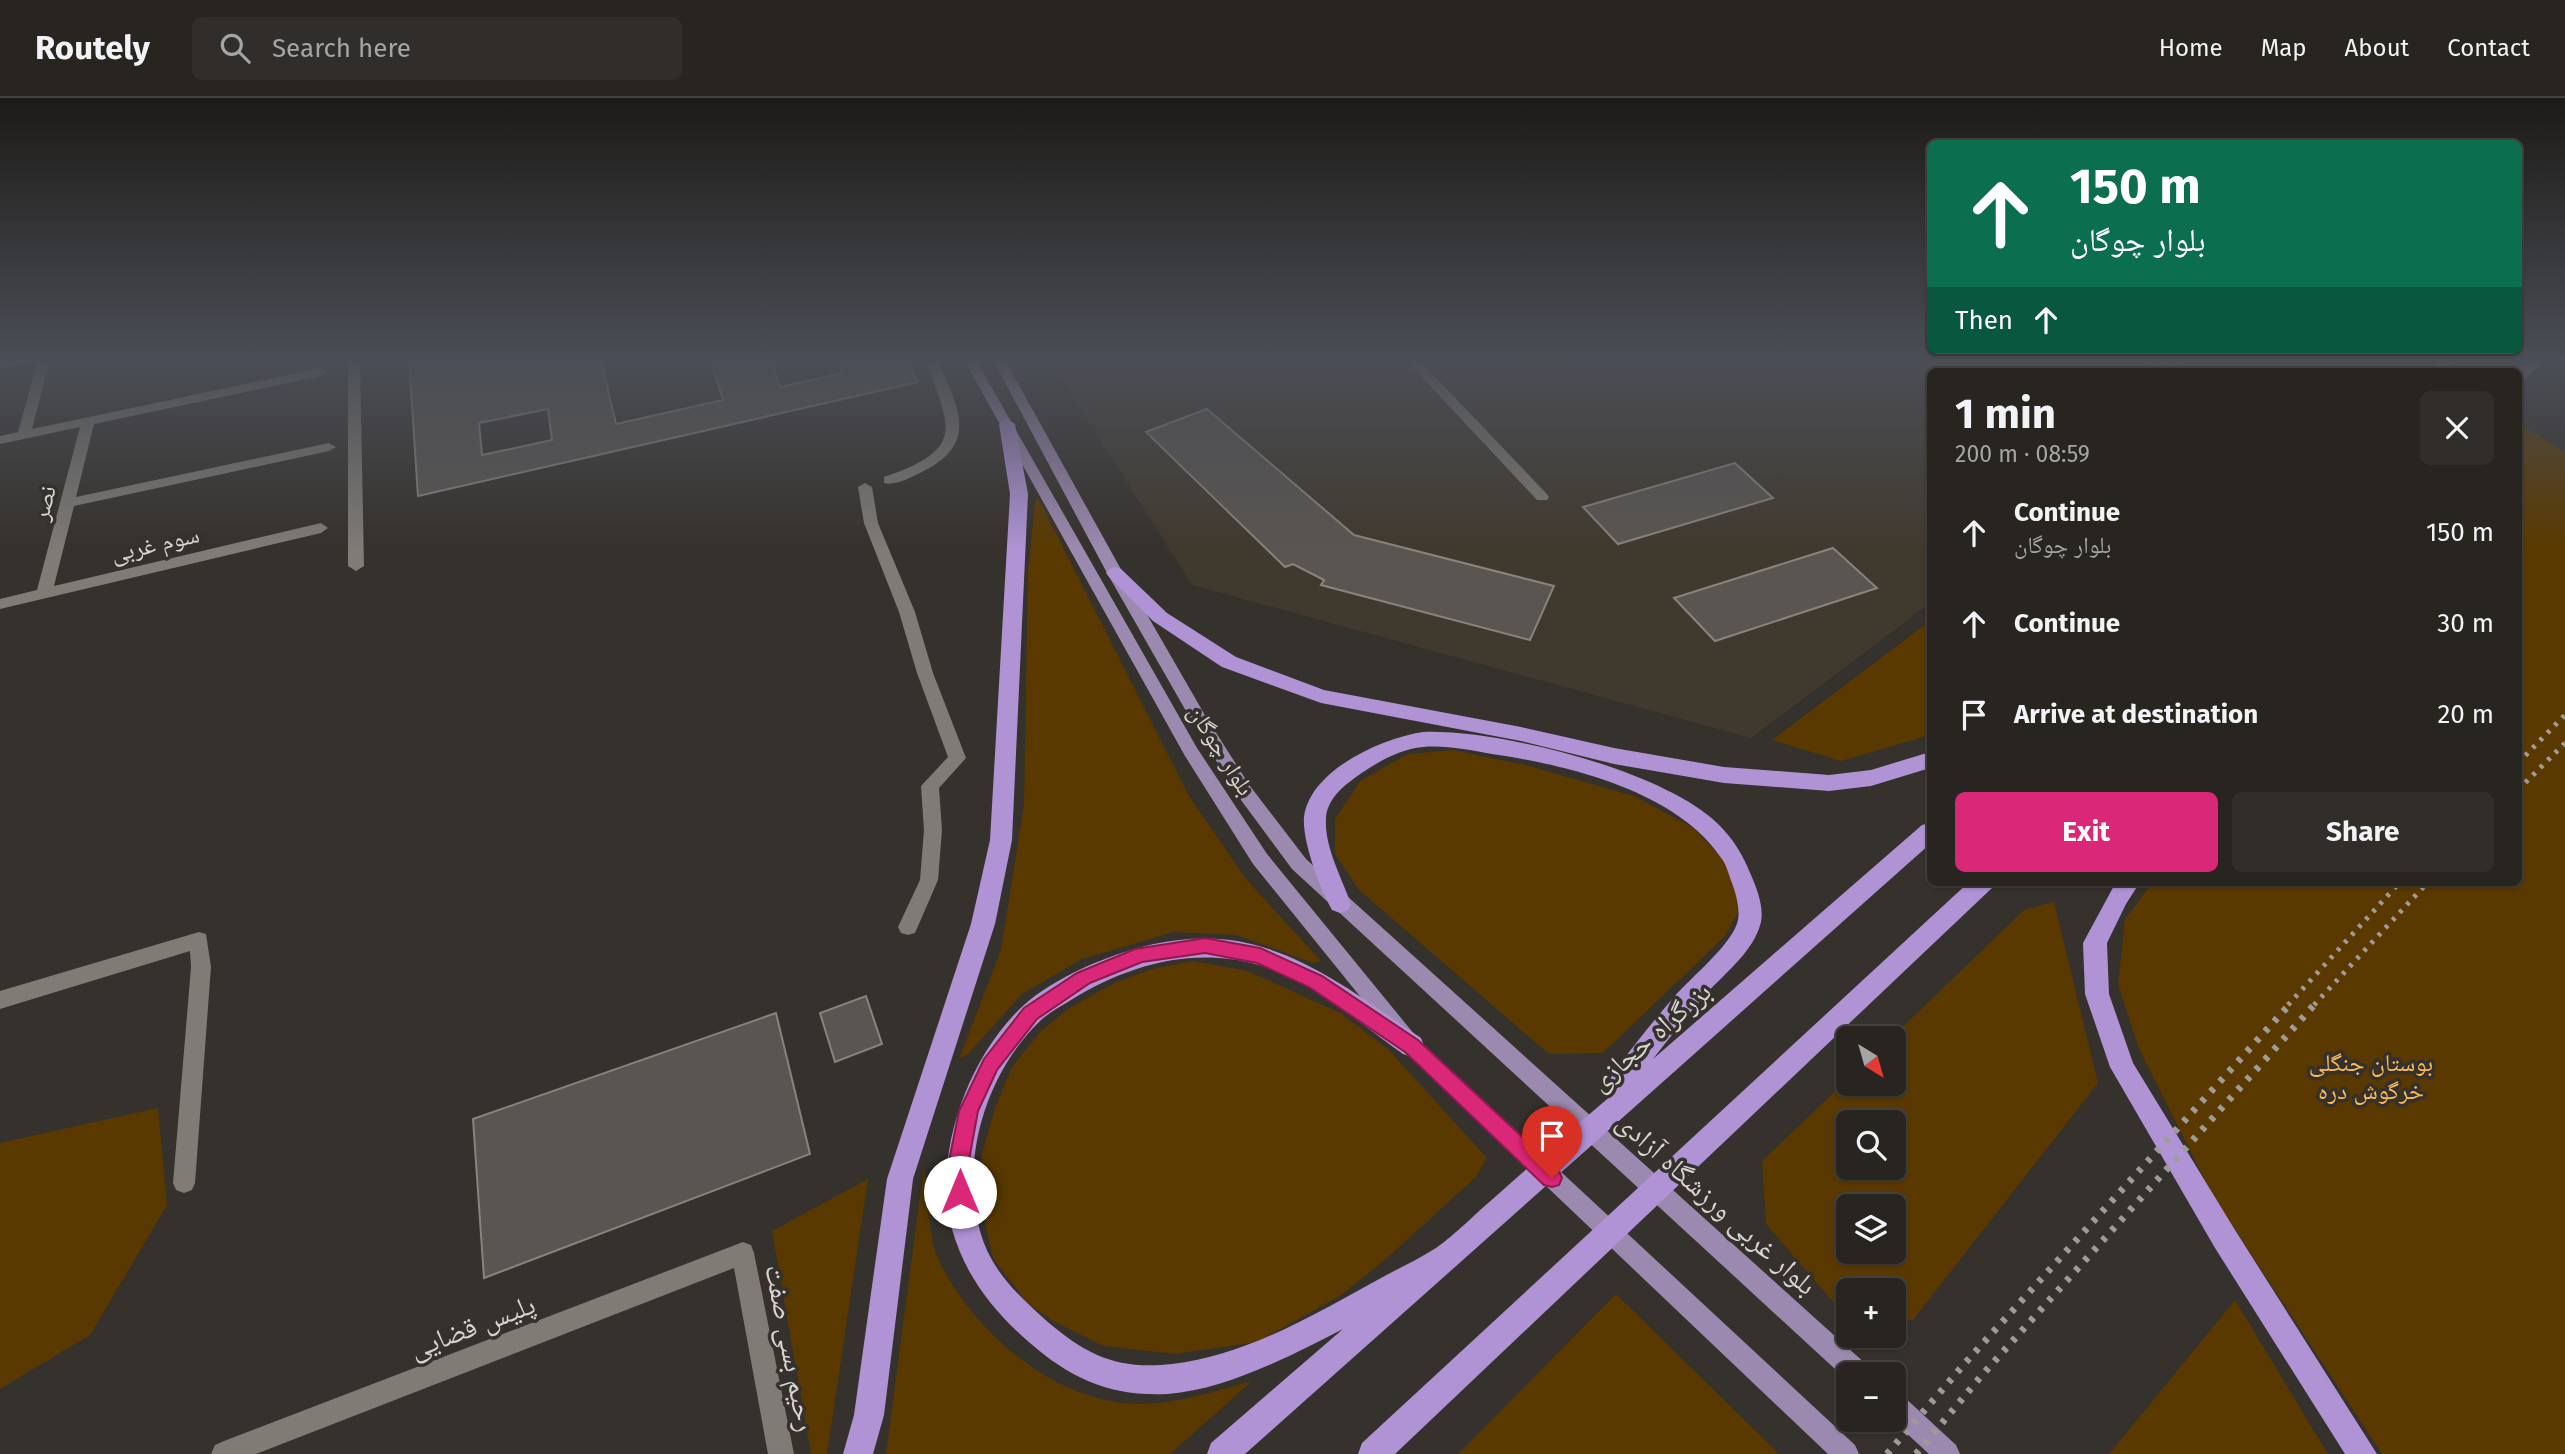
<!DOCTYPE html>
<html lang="en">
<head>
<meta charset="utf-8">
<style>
  body { margin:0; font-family:"Fira Sans","Noto Naskh Arabic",sans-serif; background:#302d2a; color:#f1f3f6; height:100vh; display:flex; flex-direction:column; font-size:26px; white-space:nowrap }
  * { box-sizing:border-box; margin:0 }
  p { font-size:23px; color:#a5a5a5 }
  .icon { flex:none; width:38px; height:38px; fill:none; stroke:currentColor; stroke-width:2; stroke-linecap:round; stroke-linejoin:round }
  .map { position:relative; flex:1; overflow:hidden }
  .side { position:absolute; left:1927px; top:270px; width:595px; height:518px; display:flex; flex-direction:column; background:#282521; border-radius:10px; box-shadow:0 2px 5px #0004,0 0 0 2px #44423f }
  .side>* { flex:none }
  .guide { position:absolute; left:1927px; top:42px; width:595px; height:214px; border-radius:10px; box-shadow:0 2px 5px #0004,0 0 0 2px #44423f; background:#0b6e4f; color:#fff; overflow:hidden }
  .needle { width:46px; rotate:143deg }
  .buttons { position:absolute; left:1836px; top:928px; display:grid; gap:14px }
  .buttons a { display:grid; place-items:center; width:70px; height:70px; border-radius:10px; background:#282521; box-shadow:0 2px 5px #0004,0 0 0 2px #44423f; font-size:35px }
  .pin { position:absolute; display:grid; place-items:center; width:60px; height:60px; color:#fff; margin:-72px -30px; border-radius:50% 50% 50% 0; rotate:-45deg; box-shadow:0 0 7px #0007 }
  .pin .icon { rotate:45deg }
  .me { position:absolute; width:77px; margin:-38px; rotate:0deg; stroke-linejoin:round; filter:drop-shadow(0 0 5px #0008) }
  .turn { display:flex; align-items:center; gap:24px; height:147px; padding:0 28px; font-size:32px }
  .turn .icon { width:91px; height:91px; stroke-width:2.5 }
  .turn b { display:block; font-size:49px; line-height:60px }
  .then { display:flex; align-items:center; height:66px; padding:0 28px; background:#0003; gap:14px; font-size:26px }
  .round { display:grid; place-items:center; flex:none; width:74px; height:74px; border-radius:10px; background:#302d2a }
  .overview { display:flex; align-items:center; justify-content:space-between; height:119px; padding:0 28px }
  h1 { font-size:42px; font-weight:700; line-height:52px }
  .primary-button { display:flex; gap:14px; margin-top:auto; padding:14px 28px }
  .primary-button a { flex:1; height:80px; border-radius:10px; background:#db2777; color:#fff; font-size:28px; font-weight:700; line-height:80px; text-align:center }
  .primary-button a+a { background:#302d2a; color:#f1f3f6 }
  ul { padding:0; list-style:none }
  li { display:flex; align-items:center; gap:21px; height:91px; padding:0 28px }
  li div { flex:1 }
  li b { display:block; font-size:26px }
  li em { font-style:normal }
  header { display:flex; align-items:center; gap:42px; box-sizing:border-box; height:98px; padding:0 35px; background:#282521; border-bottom:2px solid #44423f }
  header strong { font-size:33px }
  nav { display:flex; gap:38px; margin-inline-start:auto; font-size:24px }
  .search { width:490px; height:63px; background:#302d2a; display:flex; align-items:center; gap:18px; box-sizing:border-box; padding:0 24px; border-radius:10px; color:#a5a5a5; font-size:26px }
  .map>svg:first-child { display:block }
  .built { fill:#40392e }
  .green { fill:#593900; fill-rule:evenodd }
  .building { fill:#5a5550; stroke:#87837d; stroke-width:2; fill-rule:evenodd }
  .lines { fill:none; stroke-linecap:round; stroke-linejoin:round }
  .minor { fill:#7f7b75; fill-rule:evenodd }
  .major { fill:#9c89af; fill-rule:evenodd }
  .highway { fill:#af93d5; fill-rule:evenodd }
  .rail-far1 { stroke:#9f9c98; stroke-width:5; stroke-dasharray:3.5 7; stroke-linecap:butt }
  .rail { stroke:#9f9c98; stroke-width:7; stroke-dasharray:4.5 9; stroke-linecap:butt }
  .route { fill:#db2777; stroke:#8e194d; stroke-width:2 }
  .labels { text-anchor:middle; stroke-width:7; stroke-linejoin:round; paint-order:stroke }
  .street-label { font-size:24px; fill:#d7d4d1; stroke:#35312c }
  .park-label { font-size:24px; fill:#fdba57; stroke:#35312c }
  .near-street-label { font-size:28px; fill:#d7d4d1; stroke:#35312c }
</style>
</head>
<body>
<header>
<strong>Routely</strong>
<div class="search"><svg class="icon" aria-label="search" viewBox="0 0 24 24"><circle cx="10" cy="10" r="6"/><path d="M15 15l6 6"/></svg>Search here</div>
<nav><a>Home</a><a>Map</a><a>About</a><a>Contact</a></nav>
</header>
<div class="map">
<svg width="2565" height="1356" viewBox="0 0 2565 1356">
  <rect width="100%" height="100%" fill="#35312c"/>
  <path class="built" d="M 1050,262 L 2253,262 L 2238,273 L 1930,273 L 1930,505 L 1751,640 L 1192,487 Z"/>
  <path class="green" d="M 1518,262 L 1588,262 L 1533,276 Z
    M 2272,262 L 2394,262 L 2382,273 L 2258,273 Z
    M 2521,327 L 2565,354 L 2565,1356 L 2382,1356 L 2213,1098 L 2139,951 L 2118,886 L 2125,821 L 2153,784 L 2518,784 L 2518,330 Z
    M 1038,400 L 1189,698 L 1246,781 L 1321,863 L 1313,865 L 1237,837 L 1174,834 L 1082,861 L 1022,896 L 968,956 L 959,961 L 1001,852 L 1024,706 L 1028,474 L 1035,403 Z
    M 1930,523 L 1930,637 L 1841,663 L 1772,642 Z
    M 1453,652 L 1525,667 L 1634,698 L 1692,729 L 1733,771 L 1740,811 L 1725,838 L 1603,955 L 1549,956 L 1359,792 L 1335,756 L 1335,721 L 1360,683 L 1408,656 Z
    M 2054,804 L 2098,985 L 1913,1222 L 1894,1223 L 1894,1192 L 1848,1192 L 1848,1221 L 1766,1126 L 1762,1063 L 1848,981 L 1848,985 L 1894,985 L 1894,940 L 1891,940 L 2024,812 ZM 1848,1024 L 1894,1024 L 1894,1069 L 1848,1069 ZM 1848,1108 L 1894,1108 L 1894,1153 L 1848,1153 Z
    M 1193,863 L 1248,873 L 1340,915 L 1388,951 L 1487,1060 L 1476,1079 L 1387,1160 L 1340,1198 L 1257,1244 L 1175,1256 L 1103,1248 L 1055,1224 L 1027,1205 L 993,1160 L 979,1097 L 982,1056 L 995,1010 L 1012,969 L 1041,933 L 1068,911 L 1114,885 L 1152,871 Z
    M 158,1010 L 167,1107 L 90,1237 L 0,1291 L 0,1045 Z
    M 924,1068 C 927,1088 929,1141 937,1158 C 969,1228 1043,1295 1122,1305 C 1164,1310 1212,1294 1252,1283 L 1170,1356 L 886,1356 Z
    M 868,1081 L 827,1356 L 811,1356 L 772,1133 Z
    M 1616,1196 L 1779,1356 L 1458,1356 Z
    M 2235,1202 L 2328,1356 L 2109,1356 Z"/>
  <path class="building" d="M 409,262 L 601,262 L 616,326 L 723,302 L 710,262 L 771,262 L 780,289 L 843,275 L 838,262 L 906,262 L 918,284 L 418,398 ZM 548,311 L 552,342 L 482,357 L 479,325 Z
    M 2137,262 L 2184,262 L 2165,273 Z
    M 1207,311 L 1354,437 L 1554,488 L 1530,542 L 1321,487 L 1324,482 L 1293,466 L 1285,469 L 1146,334 Z
    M 1735,365 L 1773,400 L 1618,446 L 1583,409 Z
    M 1833,450 L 1877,490 L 1715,543 L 1674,500 Z
    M 866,898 L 882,946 L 835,964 L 820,915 Z
    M 776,915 L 810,1056 L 484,1180 L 473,1021 Z"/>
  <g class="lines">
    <path class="minor" d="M 38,262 L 50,262 L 32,331 L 321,270 L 327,274 L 321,278 L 94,326 L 76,399 L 329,345 L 336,349 L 329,353 L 74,408 L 54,488 L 321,425 L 328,430 L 321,435 L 0,511 L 0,501 L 37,492 L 80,329 L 0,346 L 0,338 L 18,334 Z
      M 348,262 L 360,262 L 364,468 L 356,473 L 348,468 Z
      M 925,262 L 937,262 C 959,310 980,346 920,375 C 909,380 895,388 884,385 L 884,379 C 967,351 950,329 925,262 Z
      M 1406,262 L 1419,262 L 1547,396 L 1549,399 L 1547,402 L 1537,402 Z
      M 865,385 L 872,389 L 878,425 L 915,514 L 933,575 L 966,660 L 939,690 L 942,732 L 938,782 L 915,835 L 908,837 L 901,835 L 898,829 L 920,782 L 924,732 L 921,688 L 948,659 L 917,575 L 899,514 L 864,425 L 858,389 Z
      M 199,834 L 206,836 L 211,869 L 195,1085 L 192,1092 L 184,1095 L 176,1092 L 173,1085 L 191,869 L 190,853 L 0,911 L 0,893 Z
      M 743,1144 L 751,1147 L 754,1155 L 794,1356 L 768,1356 L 734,1170 L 256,1356 L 211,1356 L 215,1347 L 224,1343 Z"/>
    <path class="major" d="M 0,262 L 31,262 L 30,265 L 0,270 Z
      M 964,262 L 976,262 L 1197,650 L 1267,756 L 1419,942 L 1855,1347 L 1859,1356 L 1828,1356 L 1405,954 L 1253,766 L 1185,658 Z
      M 993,262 L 1005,262 L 1123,475 L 1206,619 L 1250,688 L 1306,761 L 1867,1267 L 1870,1276 L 1848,1276 L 1848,1283 L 1292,771 L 1238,698 L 1194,627 L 1107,475 Z
      M 1894,1295 L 1903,1298 L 1956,1347 L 1960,1356 L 1929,1356 L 1891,1321 L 1894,1321 Z"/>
    <path class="highway" d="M 2440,262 L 2457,262 L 2446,273 L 2429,273 Z
      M 2528,262 L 2545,262 L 2524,282 L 2518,284 L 2518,273 L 2516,273 Z
      M 1007,321 L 1015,326 L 1028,396 L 1012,742 L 995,826 L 913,1081 L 884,1317 L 873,1356 L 843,1356 L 854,1317 L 887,1081 L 971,826 L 990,742 L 1010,396 L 999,326 Z
      M 1115,469 L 1121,471 L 1167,515 L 1236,559 L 1324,592 L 1521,629 L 1614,650 L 1724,669 L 1829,677 L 1871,672 L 1930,654 L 1930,670 L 1871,688 L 1829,693 L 1724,685 L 1614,666 L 1521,643 L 1321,605 L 1222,569 L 1153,523 L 1109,479 L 1106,475 L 1109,471 Z
      M 1423,634 C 1498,631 1662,672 1717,725 C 1733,740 1743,757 1751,777 C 1757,791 1764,809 1761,824 C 1754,853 1726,874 1707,895 C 1688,916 1671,938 1653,961 L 1922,727 L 1930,725 L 1930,746 L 1245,1356 L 1207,1356 L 1211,1345 L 1343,1231 C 1293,1257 1225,1292 1168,1296 C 1112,1299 1071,1281 1030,1245 C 994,1214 965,1178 952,1131 C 932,1057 968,958 1024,907 C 1045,888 1078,871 1105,861 C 1154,842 1207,833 1259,848 C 1319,865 1370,906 1421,940 L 1424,948 L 1421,956 L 1412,959 L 1403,956 C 1359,925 1312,882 1259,867 C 1192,848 1128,867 1071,902 C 1061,908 1050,914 1041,922 C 1002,959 978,1014 974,1066 C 972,1099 976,1134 992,1162 C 1006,1187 1028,1206 1049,1225 C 1088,1258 1119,1272 1172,1266 C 1246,1258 1317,1215 1381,1180 C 1399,1170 1419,1161 1436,1150 C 1457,1135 1476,1115 1495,1099 C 1534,1064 1573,1030 1613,996 L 1610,981 L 1614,973 C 1634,948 1653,923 1674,899 C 1691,879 1733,846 1738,822 C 1740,810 1736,796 1732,785 C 1729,778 1727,768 1722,761 C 1677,693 1568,667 1492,656 C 1469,652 1446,647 1423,649 C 1399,651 1376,665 1356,679 C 1342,689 1327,702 1326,720 C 1324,748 1342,780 1351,806 L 1348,812 L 1340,815 L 1332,812 C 1320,790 1302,744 1304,719 C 1310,672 1382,640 1423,634 Z
      M 1969,784 L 1995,784 L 1992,790 L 1395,1356 L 1358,1356 L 1362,1345 Z
      M 2116,784 L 2140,784 L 2126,806 L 2107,845 L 2109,896 L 2133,965 L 2235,1132 L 2377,1356 L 2345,1356 L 2215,1150 L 2110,969 L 2085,896 L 2083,845 Z"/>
    <path class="rail-far1" d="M 2518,665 L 2565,617
      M 2518,692 L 2565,645
      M 2288,907 L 2400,784
      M 2314,907 L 2428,784"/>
    <path class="rail" d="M 1887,1356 L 1966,1264 L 2290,906
      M 1916,1356 L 1983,1276 L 2315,906"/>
  </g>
  <linearGradient id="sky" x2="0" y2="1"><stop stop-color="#1d1b18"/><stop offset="0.58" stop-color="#4b4e56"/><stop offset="1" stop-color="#4b4e56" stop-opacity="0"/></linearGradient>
  <rect width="2565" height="452" fill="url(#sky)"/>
  <path class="route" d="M 1205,840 L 1260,850 L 1322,878 L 1418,942 L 1559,1073 L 1562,1080 L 1559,1087 L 1552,1089 L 1544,1087 L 1405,954 L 1309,889 L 1257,865 L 1205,855 L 1142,864 L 1090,885 L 1037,921 L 997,972 L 978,1013 L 967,1073 L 970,1094 L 967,1101 L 960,1104 L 953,1101 L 947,1073 L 959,1013 L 984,961 L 1024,910 L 1077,875 L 1135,851 Z"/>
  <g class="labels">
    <g class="street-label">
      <text transform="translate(44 405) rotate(-76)" y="8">نصر</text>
      <text transform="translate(155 446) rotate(-13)" y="8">سوم غربی</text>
      <text transform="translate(1221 652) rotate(58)" y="8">بلوار چوگان</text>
    </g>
    <g class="park-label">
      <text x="2371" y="973">بوستان جنگلی<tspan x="2371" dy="28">خرگوش دره</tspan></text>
    </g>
    <g class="near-street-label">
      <text transform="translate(1650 938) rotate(-41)" y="10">بزرگراه حجازی</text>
      <text transform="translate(1717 1105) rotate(42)" y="10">بلوار غربی ورزشگاه آزادی</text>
      <text transform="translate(472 1228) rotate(-21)" y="10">پلیس قضایی</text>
      <text transform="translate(791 1250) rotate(79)" y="10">رحیم بسی صفت</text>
    </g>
  </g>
</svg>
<div class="buttons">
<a><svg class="needle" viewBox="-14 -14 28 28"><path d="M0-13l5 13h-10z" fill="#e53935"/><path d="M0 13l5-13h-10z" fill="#a5a5a5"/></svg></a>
<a><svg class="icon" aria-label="search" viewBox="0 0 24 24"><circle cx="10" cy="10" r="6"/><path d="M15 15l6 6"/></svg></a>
<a><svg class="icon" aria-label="layers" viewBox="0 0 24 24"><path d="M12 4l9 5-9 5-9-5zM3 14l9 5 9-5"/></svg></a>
<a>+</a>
<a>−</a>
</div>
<div class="pin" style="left:1552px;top:1080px;background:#d93025"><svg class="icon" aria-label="arrive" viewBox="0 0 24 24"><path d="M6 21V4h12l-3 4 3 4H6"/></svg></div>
<svg class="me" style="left:960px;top:1094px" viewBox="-20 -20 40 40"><circle r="19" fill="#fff"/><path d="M0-13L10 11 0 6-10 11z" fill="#db2777"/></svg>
<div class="guide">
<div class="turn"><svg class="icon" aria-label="ahead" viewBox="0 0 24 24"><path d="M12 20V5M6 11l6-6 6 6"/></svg><div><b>150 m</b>بلوار چوگان</div></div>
<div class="then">Then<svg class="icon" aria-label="ahead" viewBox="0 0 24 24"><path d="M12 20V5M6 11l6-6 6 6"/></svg></div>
</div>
<section class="side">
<div class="overview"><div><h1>1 min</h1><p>200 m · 08:59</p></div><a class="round"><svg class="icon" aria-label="close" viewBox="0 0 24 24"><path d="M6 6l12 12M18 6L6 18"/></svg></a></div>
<ul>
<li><svg class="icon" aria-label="ahead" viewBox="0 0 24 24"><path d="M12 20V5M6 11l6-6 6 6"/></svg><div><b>Continue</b><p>بلوار چوگان</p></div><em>150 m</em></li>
<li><svg class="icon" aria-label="ahead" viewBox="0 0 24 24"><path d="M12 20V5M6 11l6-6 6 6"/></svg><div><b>Continue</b></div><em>30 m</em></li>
<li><svg class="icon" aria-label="arrive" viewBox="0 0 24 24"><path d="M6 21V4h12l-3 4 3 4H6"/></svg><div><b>Arrive at destination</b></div><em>20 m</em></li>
</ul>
<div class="primary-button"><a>Exit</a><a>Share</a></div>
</section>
</div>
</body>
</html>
